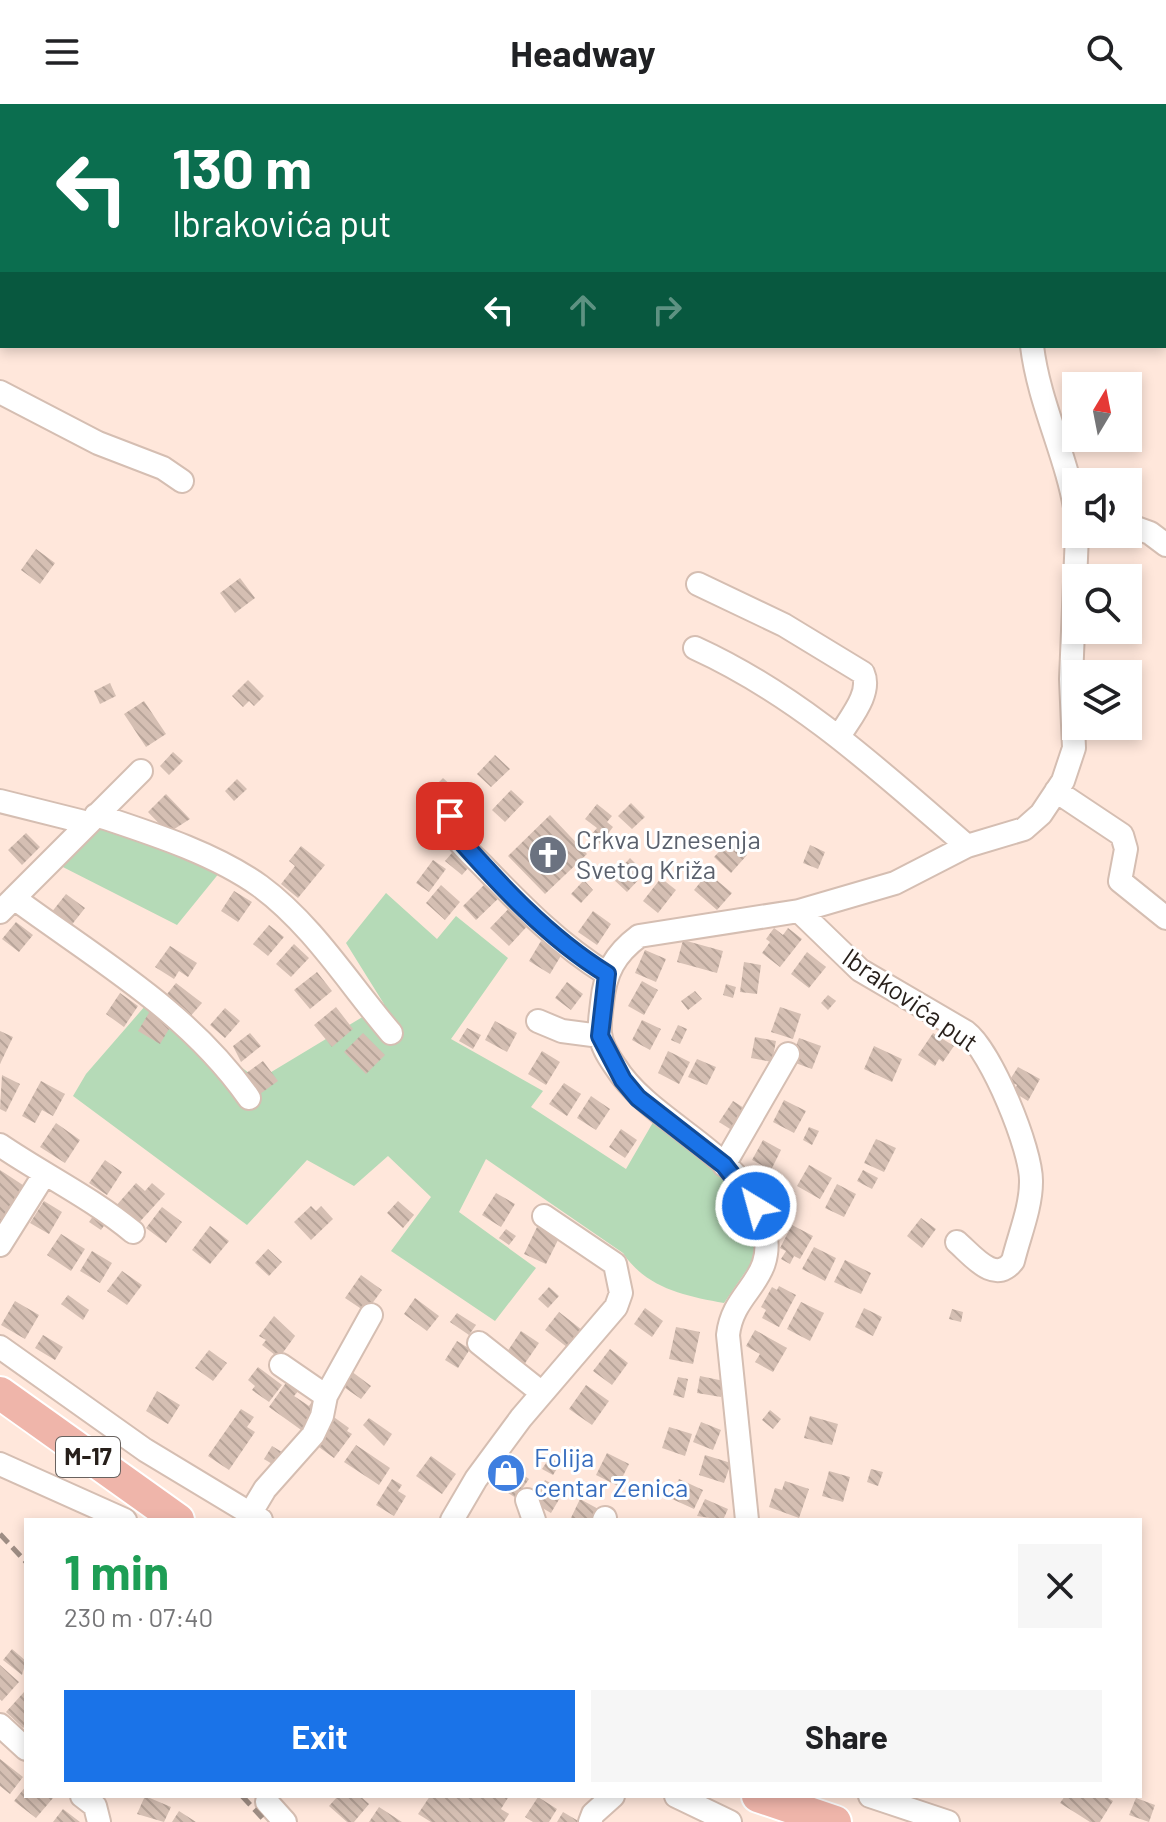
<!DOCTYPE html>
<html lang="en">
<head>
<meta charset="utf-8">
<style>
  body { margin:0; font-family:Barlow,sans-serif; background:#f6f6f6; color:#202124; height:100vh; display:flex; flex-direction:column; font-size:30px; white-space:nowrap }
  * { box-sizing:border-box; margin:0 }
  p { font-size:26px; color:#757577 }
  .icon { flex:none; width:44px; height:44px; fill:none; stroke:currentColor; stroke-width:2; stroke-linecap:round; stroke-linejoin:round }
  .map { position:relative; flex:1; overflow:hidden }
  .details { position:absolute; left:24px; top:1414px; width:1118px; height:280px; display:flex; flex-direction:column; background:#fff; border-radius:0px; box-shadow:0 4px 12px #0003 }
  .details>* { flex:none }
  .top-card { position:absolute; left:0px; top:0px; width:1166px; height:244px; box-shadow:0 4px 12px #0003; background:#0b6e4f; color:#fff; overflow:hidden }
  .needle { width:52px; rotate:10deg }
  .buttons { position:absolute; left:1062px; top:268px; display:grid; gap:16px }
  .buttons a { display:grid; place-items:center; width:80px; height:80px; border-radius:0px; background:#fff; box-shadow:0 4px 12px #0003; font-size:40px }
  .pin { position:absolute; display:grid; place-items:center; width:68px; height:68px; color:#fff; margin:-34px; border-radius:16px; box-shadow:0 4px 12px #0006 }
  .me { position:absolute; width:88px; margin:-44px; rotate:323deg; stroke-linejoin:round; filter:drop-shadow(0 0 6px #0008) }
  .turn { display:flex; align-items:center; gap:28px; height:168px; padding:0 40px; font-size:36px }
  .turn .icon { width:104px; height:104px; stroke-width:2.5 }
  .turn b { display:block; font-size:56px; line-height:68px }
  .lanes { display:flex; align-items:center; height:76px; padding:0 40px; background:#0003; justify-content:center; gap:40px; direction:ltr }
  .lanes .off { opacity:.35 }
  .round { display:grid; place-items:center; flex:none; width:84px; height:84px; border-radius:0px; background:#f6f6f6 }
  .overview { display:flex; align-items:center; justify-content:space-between; height:136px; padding:0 40px }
  h1 { font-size:48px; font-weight:700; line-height:60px; color:#1e9e55 }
  .primary-button { display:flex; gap:16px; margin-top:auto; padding:16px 40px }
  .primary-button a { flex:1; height:92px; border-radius:0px; background:#1a73e8; color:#fff; font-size:32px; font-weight:700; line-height:92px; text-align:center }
  .primary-button a+a { background:#f6f6f6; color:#202124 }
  header { display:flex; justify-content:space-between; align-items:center; height:104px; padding:0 40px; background:#fff; font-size:36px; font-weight:700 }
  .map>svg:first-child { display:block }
  .green { fill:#b5dab7 }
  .building { fill:url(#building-back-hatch) }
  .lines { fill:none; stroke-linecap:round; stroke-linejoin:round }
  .minor-casing { stroke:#d5beb2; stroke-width:26 }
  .highway-casing { stroke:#fff; stroke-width:36 }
  .minor { stroke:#fff; stroke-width:22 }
  .highway { stroke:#efb5aa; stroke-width:32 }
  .rail { stroke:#9e8d84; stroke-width:5; stroke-dasharray:12 6; stroke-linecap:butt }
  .route-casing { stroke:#114b97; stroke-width:20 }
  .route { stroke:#1a73e8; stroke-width:14 }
  .labels { text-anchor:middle; stroke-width:6; stroke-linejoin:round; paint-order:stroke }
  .shield { fill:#fff; stroke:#68625f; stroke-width:2 }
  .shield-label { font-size:24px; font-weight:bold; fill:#271f1a }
  .worship-label { font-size:26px; fill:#5b616d; stroke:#fff; text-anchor:start }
  .street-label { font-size:26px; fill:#271f1a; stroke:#fff }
  .shop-label { font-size:26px; fill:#366cbe; stroke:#fff; text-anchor:start }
</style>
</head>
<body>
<header><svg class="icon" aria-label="menu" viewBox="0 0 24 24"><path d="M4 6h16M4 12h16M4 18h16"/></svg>Headway<svg class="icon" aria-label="search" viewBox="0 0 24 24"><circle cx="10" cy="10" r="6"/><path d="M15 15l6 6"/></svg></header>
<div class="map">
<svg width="1166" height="1718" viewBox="0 0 1166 1718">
  <defs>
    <pattern id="building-back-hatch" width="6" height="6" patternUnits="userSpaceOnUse" patternTransform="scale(2)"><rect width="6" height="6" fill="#d5bfb3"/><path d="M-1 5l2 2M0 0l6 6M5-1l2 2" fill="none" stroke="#b7a499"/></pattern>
  </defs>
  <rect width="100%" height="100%" fill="#ffe7db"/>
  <path class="green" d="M 103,718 L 220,768 L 177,821 L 53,758 Z
    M 386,789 L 437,835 L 456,812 L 508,854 L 451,935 L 543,987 L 531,1003 L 626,1065 L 659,1008 L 730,1069 L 754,1106 L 757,1151 L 724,1199 C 685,1192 646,1184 623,1149 L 486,1055 L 459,1108 L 536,1164 L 495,1217 L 391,1147 L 431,1093 L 388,1052 L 354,1082 L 307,1056 L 247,1121 L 73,992 L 86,970 L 152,894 L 258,976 L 384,900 L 346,839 Z"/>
  <path class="building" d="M 36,445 L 55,459 L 40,480 L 21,466 Z
    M 240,474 L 255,494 L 235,509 L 220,489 Z
    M 248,576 L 264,592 L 254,602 L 249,597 L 243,603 L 232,592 Z
    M 110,579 L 116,592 L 100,600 L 94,587 Z
    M 144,597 L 166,630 L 146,643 L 124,610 Z
    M 173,648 L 183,657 L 169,671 L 160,662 Z
    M 495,651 L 510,665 L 491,683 L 477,670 Z
    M 443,674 L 454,684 L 444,694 L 433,684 Z
    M 237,675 L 247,685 L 234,697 L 225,687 Z
    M 511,686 L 524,698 L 505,718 L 492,706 Z
    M 166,690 L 190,715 L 168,729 L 148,708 Z
    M 631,699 L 645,713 L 632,725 L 618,712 Z
    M 597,700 L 612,712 L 607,718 L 613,723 L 600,740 L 590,732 L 597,724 L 585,715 Z
    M 433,709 L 451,728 L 442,736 L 424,717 Z
    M 550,711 L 587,750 L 545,790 L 508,752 Z
    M 26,729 L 40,743 L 22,761 L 8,746 Z
    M 731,735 L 747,751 L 731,769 L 714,753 Z
    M 810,741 L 825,748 L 818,765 L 803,759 Z
    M 301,742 L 325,761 L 298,794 L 281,780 L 295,762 L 289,757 Z
    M 458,742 L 475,756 L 462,771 L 445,757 Z
    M 630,754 L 645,769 L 627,788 L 612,774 Z
    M 433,756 L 446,765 L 429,788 L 416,779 Z
    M 708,769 L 732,789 L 717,806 L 694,786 Z
    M 661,774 L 676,786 L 658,809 L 643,797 Z
    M 489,776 L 503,790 L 476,816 L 463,802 Z
    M 584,776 L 593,786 L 581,799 L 571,790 Z
    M 441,781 L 460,798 L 445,816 L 426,799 Z
    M 234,787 L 252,798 L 238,818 L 221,807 Z
    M 66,790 L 85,804 L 70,823 L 51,809 Z
    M 513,800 L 531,818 L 509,842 L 490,824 Z
    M 593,807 L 611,820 L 597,841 L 578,828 Z
    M 16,818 L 33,831 L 19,848 L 2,835 Z
    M 269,821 L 284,833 L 268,852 L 253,840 Z
    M 774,824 L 783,831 L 788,824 L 802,835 L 780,863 L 762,849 L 770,838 L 766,835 Z
    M 683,836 L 723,847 L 717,869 L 677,858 Z
    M 541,837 L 562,850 L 550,870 L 529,857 Z
    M 294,840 L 309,854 L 291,873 L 276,860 Z
    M 170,842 L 197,859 L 188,873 L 179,867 L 174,875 L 155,863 Z
    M 645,846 L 666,855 L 656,878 L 635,869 Z
    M 807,848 L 826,863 L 809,884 L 791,870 Z
    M 744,858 L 761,861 L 757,890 L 740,888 Z
    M 317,868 L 332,887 L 310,905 L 294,886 Z
    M 642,877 L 658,886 L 644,911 L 628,902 Z
    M 567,878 L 583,890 L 571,906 L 555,894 Z
    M 176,879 L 202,899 L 188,915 L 163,895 Z
    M 726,880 L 736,883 L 733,894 L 723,891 Z
    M 695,887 L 702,895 L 688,906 L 681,897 Z
    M 120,889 L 138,902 L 124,923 L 106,910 Z
    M 828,891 L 836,897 L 828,906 L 821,899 Z
    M 336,903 L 353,925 L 332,943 L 314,921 Z
    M 780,903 L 801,910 L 793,935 L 771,928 Z
    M 225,904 L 240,917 L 225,934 L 210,921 Z
    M 150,907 L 172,920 L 160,940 L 138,927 Z
    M 642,916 L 661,925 L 650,946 L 632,936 Z
    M 495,917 L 517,929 L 507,948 L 485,936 Z
    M 678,921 L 687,925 L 680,940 L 671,936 Z
    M 467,924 L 481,931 L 473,945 L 459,937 Z
    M 0,927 L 13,933 L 0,960 Z
    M 250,929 L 261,942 L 241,958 L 233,942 Z
    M 363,929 L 385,951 L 366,970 L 344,948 Z
    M 933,929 L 954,942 L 943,958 L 939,955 L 935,962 L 918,951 Z
    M 755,933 L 776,937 L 772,958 L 751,954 Z
    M 799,934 L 821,942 L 812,965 L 790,957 Z
    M 874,942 L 902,955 L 892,978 L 864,965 Z
    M 542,947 L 560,958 L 546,981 L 528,970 Z
    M 668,947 L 690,958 L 679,980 L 658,969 Z
    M 697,955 L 716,963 L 707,981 L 688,973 Z
    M 263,957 L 278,977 L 260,990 L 245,970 Z
    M 1018,963 L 1040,975 L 1028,997 L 1013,988 L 1017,981 L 1009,977 Z
    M 2,971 L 20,980 L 6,1008 L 0,1005 Z
    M 41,977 L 65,990 L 53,1012 L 42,1006 L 35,1019 L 22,1012 Z
    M 564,979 L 581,990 L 567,1012 L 549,1000 Z
    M 591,992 L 610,1005 L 596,1026 L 577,1014 Z
    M 784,996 L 806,1007 L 794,1029 L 773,1018 Z
    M 733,997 L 752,1009 L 738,1030 L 719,1018 Z
    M 56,1019 L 80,1036 L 65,1059 L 40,1043 Z
    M 809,1023 L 819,1027 L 812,1041 L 803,1036 Z
    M 621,1025 L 637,1036 L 625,1054 L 609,1043 Z
    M 876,1035 L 896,1044 L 884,1068 L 864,1059 Z
    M 763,1036 L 781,1046 L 771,1066 L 752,1056 Z
    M 105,1056 L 122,1068 L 107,1091 L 89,1079 Z
    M 809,1061 L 832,1074 L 820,1095 L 797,1082 Z
    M 0,1066 L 32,1087 L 0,1123 Z
    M 863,1066 L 878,1074 L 872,1085 L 857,1077 Z
    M 136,1079 L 145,1087 L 152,1079 L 165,1090 L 136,1122 L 115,1103 Z
    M 837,1080 L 856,1090 L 844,1113 L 825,1104 Z
    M 496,1089 L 515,1100 L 501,1123 L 482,1111 Z
    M 44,1097 L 62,1108 L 49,1130 L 30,1119 Z
    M 398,1097 L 414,1111 L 403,1124 L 387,1109 Z
    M 311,1102 L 316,1107 L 321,1102 L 333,1115 L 311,1136 L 294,1118 Z
    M 162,1103 L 182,1118 L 166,1139 L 146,1124 Z
    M 96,1108 L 108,1116 L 101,1126 L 89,1118 Z
    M 921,1114 L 936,1125 L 922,1144 L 907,1132 Z
    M 792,1121 L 813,1132 L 800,1155 L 794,1152 L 790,1160 L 781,1155 L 786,1147 L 780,1144 Z
    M 210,1122 L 229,1137 L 210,1160 L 192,1146 Z
    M 537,1123 L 559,1134 L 546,1160 L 524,1150 Z
    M 506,1125 L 516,1132 L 509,1141 L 499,1134 Z
    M 61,1130 L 85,1145 L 71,1167 L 47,1151 Z
    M 814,1143 L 836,1154 L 825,1177 L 802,1165 Z
    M 268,1145 L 282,1158 L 269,1172 L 255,1159 Z
    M 92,1147 L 112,1159 L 100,1179 L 80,1167 Z
    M 845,1156 L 871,1169 L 861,1190 L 834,1178 Z
    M 122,1167 L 142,1181 L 127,1201 L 107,1187 Z
    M 361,1171 L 382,1186 L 366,1208 L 345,1194 Z
    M 779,1182 L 796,1191 L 779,1223 L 762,1214 L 766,1206 L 761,1203 L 772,1183 L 777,1186 Z
    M 549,1183 L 559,1192 L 548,1204 L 538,1195 Z
    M 68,1191 L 89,1206 L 83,1216 L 61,1200 Z
    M 415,1194 L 439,1212 L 427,1227 L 404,1210 Z
    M 15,1197 L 39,1211 L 25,1235 L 1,1221 Z
    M 801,1198 L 824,1209 L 810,1237 L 787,1225 Z
    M 645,1204 L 663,1217 L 652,1233 L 634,1220 Z
    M 864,1204 L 882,1213 L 873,1232 L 855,1223 Z
    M 952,1205 L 963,1208 L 961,1218 L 949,1215 Z
    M 559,1208 L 586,1229 L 572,1247 L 545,1226 Z
    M 457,1209 L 476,1221 L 469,1231 L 450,1218 Z
    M 274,1212 L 295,1232 L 279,1254 L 262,1241 L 266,1236 L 259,1232 Z
    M 676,1223 L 700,1228 L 693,1260 L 669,1255 Z
    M 755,1226 L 787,1244 L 773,1268 L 755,1258 L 760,1250 L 746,1242 Z
    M 521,1227 L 539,1239 L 521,1265 L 503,1254 Z
    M 43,1231 L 63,1243 L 55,1256 L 35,1244 Z
    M 457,1237 L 470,1245 L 458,1264 L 445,1256 Z
    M 610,1245 L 628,1259 L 612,1281 L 593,1267 Z
    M 209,1246 L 227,1259 L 213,1277 L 195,1264 Z
    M 258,1263 L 282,1281 L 269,1298 L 252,1286 L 255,1282 L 248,1276 Z
    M 351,1267 L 371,1282 L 361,1295 L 341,1281 Z
    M 700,1272 L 724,1277 L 721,1293 L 697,1289 Z
    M 678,1273 L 688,1275 L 684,1294 L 673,1291 Z
    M 288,1276 L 300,1285 L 294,1292 L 309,1302 L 313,1296 L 323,1302 L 304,1328 L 269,1303 Z
    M 586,1281 L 609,1297 L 592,1321 L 569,1305 Z
    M 157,1287 L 180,1301 L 168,1320 L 146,1307 Z
    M 241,1305 L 254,1313 L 247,1323 L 255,1328 L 229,1366 L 208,1352 Z
    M 770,1306 L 781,1315 L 773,1325 L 762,1316 Z
    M 331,1311 L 349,1324 L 347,1327 L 352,1330 L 334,1354 L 312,1338 Z
    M 810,1312 L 838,1320 L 832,1341 L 804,1334 Z
    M 369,1314 L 392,1330 L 384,1342 L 363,1321 Z
    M 701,1318 L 721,1326 L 713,1346 L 693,1338 Z
    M 669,1323 L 692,1330 L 685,1352 L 662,1344 Z
    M 356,1341 L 390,1364 L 379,1381 L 344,1358 Z
    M 272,1342 L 285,1350 L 277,1363 L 264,1355 Z
    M 607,1349 L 629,1360 L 618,1382 L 596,1371 Z
    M 705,1351 L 731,1359 L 724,1379 L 699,1371 Z
    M 431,1352 L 456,1370 L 442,1390 L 416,1372 Z
    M 550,1353 L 560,1360 L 553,1371 L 542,1365 Z
    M 508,1360 L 529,1375 L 516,1394 L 494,1380 Z
    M 871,1365 L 883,1368 L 878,1382 L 867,1378 Z
    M 829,1367 L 850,1373 L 843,1398 L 822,1392 Z
    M 392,1375 L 402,1381 L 398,1387 L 406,1392 L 394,1412 L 376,1401 Z
    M 679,1375 L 703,1386 L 694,1405 L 670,1394 Z
    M 545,1376 L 564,1387 L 551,1409 L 532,1398 Z
    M 785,1377 L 809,1385 L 799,1414 L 769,1403 L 775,1384 L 782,1386 Z
    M 580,1395 L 602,1407 L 597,1416 L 570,1416 Z
    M 705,1395 L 728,1405 L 723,1416 L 697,1412 Z
    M 12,1545 L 26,1557 L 22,1571 L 3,1556 Z
    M 0,1561 L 19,1578 L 2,1597 L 0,1595 Z
    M 24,1588 L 26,1621 L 23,1624 L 6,1608 Z
    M 0,1655 L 23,1673 L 10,1690 L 0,1682 Z
    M 26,1682 L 26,1692 L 53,1694 L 36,1714 L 14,1697 Z
    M 145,1692 L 171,1703 L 164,1718 L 137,1710 Z
    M 338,1692 L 360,1692 L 369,1700 L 354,1718 L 347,1718 L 329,1702 Z
    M 430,1692 L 509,1692 L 501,1705 L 509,1710 L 504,1718 L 431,1718 L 418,1710 Z
    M 1065,1692 L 1105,1692 L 1113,1697 L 1100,1718 L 1090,1718 L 1060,1699 Z
    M 538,1693 L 557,1705 L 549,1718 L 533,1718 L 525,1713 Z
    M 1136,1694 L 1155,1701 L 1149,1718 L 1129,1711 Z
    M 379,1703 L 402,1718 L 369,1718 Z
    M 63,1705 L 80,1718 L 53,1718 Z
    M 179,1707 L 196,1718 L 172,1718 Z
    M 563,1708 L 580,1718 L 557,1718 Z"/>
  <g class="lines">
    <defs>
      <path id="minor" d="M 392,0 L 401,2
        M 94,2 L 94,0
        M 1164,58 L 1166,57
        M 1032,242 C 1039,300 1067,352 1076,409
        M 0,288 L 98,339 L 163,364 L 182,377
        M 1128,421 L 1150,429 L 1166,441
        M 698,480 L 784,521 L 863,569 C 872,589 850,614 840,631
        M 695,544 C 800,592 880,667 967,742
        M 1056,687 L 1122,731 L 1126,745 L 1120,777 L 1166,814
        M 0,697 L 88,719
        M 454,699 C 451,708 448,719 453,728 C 460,742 476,754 486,765 C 524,804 560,841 607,870
        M 96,711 C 150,729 214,749 260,782 C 313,821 349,880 391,929
        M 14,794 C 98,856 188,907 249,994
        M 799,807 L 860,866 L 966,928 C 991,947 1032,1046 1031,1078 C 1031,1104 1019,1132 1013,1157 C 995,1181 973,1152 957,1138
        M 0,808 L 141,667
        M 538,917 L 562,927 L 600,932
        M 0,1041 C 44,1071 92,1094 133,1128
        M 724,1061 L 788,950
        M 0,1141 L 44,1071
        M 479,1239 L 542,1289
        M 0,1243 L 145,1346 L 261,1416
        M 281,1261 L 326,1292
        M 0,1360 L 125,1416
        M 527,1396 L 534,1416
        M 250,1410 L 265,1385 L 313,1331 L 322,1312 L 326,1292 L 371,1211
        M 452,1416 L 476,1375 L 521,1314 L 616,1203 L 621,1189 L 615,1160 L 544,1112
        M 604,1416 L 605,1414
        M 747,1416 L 728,1231 C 733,1184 778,1178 764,1120 C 746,1050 652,1021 615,962 C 608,952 601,941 600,929 C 599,919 601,909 602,899 C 605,868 615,850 639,832 L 799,807 L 895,779 L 967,742 L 1024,725 L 1041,710 L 1063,677 L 1074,644 L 1071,575 L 1077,430
        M 0,1621 L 26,1645
        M 82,1692 L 95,1702 L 99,1718
        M 676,1692 L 730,1718
        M 870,1692 L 948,1718
        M 267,1698 L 285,1718
        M 590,1718 L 593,1710 L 613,1692"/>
      <path id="highway" d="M 0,1289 L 178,1416
        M 758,1692 L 835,1718"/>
    </defs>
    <use href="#minor" class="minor-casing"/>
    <use href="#highway" class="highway-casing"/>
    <use href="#minor" class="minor"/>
    <use href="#highway" class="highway"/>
    <path class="rail" d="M 0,1430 L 26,1458
      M 242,1692 L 266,1718"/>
  </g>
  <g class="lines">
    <defs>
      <path id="route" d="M 450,712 L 452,727 C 499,780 547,833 607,870 L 600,932 L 623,976 L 638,994 L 724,1061 L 756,1102"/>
    </defs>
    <use href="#route" class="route-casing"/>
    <use href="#route" class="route"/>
  </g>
  <defs>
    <symbol id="church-disc" viewBox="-11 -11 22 22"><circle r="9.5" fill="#6b7280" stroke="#fff"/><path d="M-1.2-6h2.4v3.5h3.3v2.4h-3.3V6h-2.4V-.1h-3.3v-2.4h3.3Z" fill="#fff"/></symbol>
    <symbol id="shop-disc" viewBox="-11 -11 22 22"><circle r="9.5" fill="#3f7fe0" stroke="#fff"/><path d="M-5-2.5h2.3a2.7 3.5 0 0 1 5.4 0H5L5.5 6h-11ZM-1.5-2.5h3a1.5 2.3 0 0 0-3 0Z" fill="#fff"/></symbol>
  </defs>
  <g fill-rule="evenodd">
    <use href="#church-disc" x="526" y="729" width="44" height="44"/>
    <use href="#shop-disc" x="484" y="1347" width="44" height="44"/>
  </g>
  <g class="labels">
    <rect class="shield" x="56" y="1333" width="64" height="40" rx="6"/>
    <g class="shield-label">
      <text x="88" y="1361">M-17</text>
    </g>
    <g class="worship-label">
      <text x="576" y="745">Crkva Uznesenja<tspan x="576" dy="30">Svetog Križa</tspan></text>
    </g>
    <g class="street-label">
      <text transform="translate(910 896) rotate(35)" y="9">Ibrakovića put</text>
    </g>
    <g class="shop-label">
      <text x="534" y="1363">Folija<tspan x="534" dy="30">centar Zenica</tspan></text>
    </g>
  </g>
</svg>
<div class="buttons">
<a><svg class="needle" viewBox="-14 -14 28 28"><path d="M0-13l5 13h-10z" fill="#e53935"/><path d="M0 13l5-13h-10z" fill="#757577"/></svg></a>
<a><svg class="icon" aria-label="sound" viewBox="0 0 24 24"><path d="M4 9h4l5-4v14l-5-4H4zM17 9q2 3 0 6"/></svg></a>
<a><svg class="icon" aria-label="search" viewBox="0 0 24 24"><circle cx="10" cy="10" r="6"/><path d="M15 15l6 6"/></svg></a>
<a><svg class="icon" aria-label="layers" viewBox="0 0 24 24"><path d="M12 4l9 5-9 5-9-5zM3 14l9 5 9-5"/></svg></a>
</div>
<div class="pin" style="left:450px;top:712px;background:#d93025"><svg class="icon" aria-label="arrive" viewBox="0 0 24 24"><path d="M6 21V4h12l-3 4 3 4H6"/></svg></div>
<svg class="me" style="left:756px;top:1102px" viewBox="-20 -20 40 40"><circle r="17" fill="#1a73e8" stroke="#fff" stroke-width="3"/><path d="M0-11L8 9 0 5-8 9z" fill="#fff"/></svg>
<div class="top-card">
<div class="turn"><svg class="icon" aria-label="left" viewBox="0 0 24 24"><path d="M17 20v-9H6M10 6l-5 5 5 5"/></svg><div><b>130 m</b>Ibrakovića put</div></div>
<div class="lanes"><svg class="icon" aria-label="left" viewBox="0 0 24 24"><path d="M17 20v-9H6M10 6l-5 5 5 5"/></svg><svg class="icon off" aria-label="ahead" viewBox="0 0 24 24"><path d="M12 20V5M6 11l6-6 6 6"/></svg><svg class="icon off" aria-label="right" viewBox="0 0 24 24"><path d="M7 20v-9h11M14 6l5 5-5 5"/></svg></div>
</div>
<section class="details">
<div class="overview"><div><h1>1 min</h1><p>230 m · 07:40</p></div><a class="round"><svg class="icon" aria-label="close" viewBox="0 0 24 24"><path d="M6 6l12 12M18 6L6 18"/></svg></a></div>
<div class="primary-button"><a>Exit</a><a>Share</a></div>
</section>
</div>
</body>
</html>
